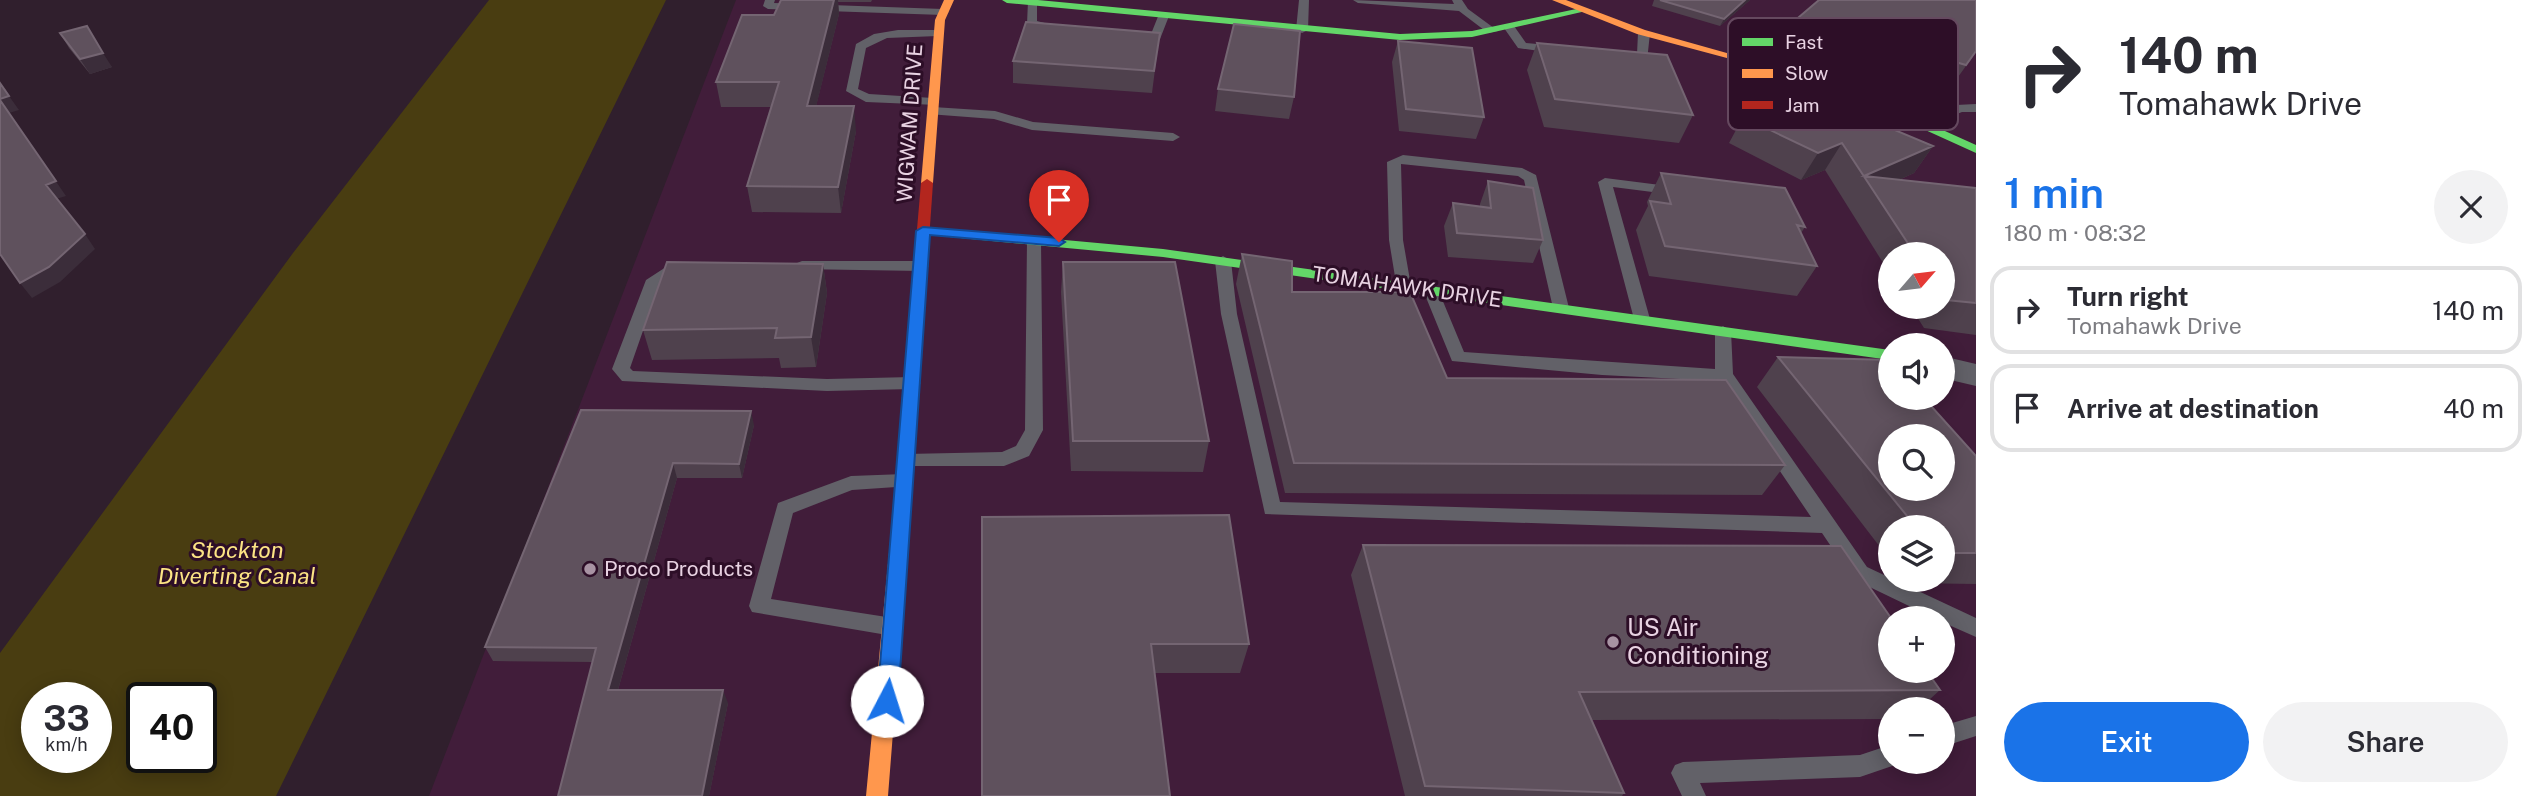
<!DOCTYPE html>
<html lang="en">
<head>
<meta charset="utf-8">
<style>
  body { margin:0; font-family:"Public Sans",sans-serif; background:#f2f2f3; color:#2b2b33; height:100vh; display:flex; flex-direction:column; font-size:26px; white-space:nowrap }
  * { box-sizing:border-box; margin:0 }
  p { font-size:23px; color:#7c7c81 }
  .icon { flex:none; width:38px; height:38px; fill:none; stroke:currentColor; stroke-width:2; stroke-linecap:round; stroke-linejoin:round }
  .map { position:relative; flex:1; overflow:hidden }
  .drawer { display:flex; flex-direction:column; background:#fff; width:560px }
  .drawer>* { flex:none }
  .hud { background:#fff; color:#2b2b33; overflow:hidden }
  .needle { width:46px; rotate:62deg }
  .controls { position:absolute; left:1878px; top:242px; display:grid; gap:14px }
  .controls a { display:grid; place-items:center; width:77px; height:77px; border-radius:50%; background:#fff; box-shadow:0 4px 18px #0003; font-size:35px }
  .speed { position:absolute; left:21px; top:682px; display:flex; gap:14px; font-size:35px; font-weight:700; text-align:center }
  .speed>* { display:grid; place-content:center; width:91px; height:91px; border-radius:50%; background:#fff; box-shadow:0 4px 18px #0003; line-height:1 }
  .speed small { font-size:18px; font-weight:400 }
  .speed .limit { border:4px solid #111; border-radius:10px; background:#fff; color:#111 }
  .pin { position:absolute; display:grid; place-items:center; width:60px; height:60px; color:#fff; margin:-72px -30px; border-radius:50% 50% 50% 0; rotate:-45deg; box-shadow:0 0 7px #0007 }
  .pin .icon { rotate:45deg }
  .me { position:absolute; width:77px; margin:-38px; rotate:5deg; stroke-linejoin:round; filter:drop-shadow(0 0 5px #0008) }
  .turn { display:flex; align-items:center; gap:24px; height:147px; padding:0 28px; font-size:32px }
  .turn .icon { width:91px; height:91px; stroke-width:2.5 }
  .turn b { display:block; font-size:49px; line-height:60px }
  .round { display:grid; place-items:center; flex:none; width:74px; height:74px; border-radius:37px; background:#f2f2f3 }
  .head { display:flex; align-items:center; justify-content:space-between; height:119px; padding:0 28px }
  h1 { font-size:42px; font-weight:600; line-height:52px; color:#1a73e8 }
  .action { display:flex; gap:14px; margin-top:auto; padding:14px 28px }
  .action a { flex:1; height:80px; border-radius:42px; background:#1a73e8; color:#fff; font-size:28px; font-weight:600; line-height:80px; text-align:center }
  .action a+a { background:#f2f2f3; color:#2b2b33 }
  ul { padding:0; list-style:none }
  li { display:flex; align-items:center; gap:21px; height:88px; margin:0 14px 10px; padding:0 14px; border:4px solid #e1e1e2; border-radius:21px }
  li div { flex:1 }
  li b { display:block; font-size:26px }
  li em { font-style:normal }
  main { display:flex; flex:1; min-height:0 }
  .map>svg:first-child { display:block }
  .built { fill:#411d3a; fill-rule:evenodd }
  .water { fill:#493d11; fill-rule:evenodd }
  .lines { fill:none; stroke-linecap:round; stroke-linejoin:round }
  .lane { fill:#626168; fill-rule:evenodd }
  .street { fill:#626168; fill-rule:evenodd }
  .fast { fill:#63d668; fill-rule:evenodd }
  .slow { fill:#ff974d; fill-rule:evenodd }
  .jam { fill:#b3261e; fill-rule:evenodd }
  .wall { fill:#4f414d }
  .shaded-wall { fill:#3b2d3a }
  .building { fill:#5f515d; stroke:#746572; stroke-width:2; fill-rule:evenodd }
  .route { fill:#1a73e8; stroke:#114b97; stroke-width:2 }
  .poi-dot { fill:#a893a3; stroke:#2d0e27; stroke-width:2.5 }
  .labels { text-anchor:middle; stroke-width:6; stroke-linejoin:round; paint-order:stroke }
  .street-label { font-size:21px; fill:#e8d2e2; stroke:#2d0e27 }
  .poi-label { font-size:21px; fill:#e8d2e2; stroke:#2d0e27; text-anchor:start }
  .water-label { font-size:23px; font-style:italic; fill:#fce484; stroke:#2d0e27 }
  .near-poi-label { font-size:24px; fill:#e8d2e2; stroke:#2d0e27; text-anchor:start }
  .key { fill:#2d0e27; stroke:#65495f; stroke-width:2 }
  .key-label { font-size:19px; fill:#e8d2e2 }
</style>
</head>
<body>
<main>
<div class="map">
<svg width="1976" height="796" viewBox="0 0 1976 796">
  <rect width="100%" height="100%" fill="#301f2d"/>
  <path class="built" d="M 736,0 L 1976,0 L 1976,796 L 429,796 ZM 1890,254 L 1942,254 L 1942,306 L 1890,306 ZM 1890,345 L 1942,345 L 1942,397 L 1890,397 ZM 1890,436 L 1942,436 L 1942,488 L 1890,488 ZM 1890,527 L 1942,527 L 1942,579 L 1890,579 ZM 1890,618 L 1942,618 L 1942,670 L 1890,670 ZM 1890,709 L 1942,709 L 1942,761 L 1890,761 Z"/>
  <path class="water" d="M 489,0 L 666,0 L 276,796 L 0,796 L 0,653 L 293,253 ZM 37,698 L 96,698 L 96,758 L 37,758 ZM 201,698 L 201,758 L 142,758 L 142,698 Z"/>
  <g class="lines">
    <path class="lane" d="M 765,0 L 775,0 L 774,3 L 943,9 L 949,12 L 943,15 L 768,9 L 763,6 Z
      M 1299,0 L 1309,0 L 1308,30 L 1302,33 L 1296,30 Z
      M 1353,0 L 1454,4 L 1452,0 L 1462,0 L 1468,9 L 1498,31 L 1488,33 L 1459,11 L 1358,3 Z
      M 1028,1 L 1037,3 L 1037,21 L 1056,26 L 1056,30 L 1038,30 L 1027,24 Z
      M 1159,14 L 1169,16 L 1160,39 L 1132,39 L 1132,35 L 1151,34 Z
      M 1510,25 L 1514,26 L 1526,43 L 1560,46 L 1566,50 L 1560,54 L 1518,48 L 1504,28 Z
      M 898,30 L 938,30 L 944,33 L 938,36 L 887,38 L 866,48 L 858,89 L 869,94 L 933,98 L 939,102 L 937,105 L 866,102 L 846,91 L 856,44 L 874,34 Z
      M 1644,30 L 1650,33 L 1647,61 L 1622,59 L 1622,53 L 1637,54 L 1638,33 Z
      M 1976,104 L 1976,112 L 1962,112 L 1923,127 L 1917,123 L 1956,105 Z
      M 933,107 L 995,111 L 1033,122 L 1173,133 L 1180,137 L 1173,141 L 1032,130 L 994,119 L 928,114 L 927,111 Z
      M 1403,155 L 1522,168 L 1536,175 L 1569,308 L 1567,312 L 1561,313 L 1553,308 L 1524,180 L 1518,176 L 1401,164 L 1403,240 L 1411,286 L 1403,291 L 1397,289 L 1389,240 L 1387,162 Z
      M 1605,178 L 1676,187 L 1683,191 L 1676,195 L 1613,187 L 1650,319 L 1648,323 L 1642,324 L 1634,319 L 1598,182 Z
      M 1034,236 L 1041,240 L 1043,430 L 1029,456 L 1004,466 L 899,466 L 897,461 L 899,456 L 906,454 L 1002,452 L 1016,446 L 1025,430 L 1027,240 Z
      M 1223,256 L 1231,261 L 1237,314 L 1280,502 L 1811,517 L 1719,381 L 1602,375 L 1452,361 L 1423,290 L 1431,285 L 1437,287 L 1464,352 L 1715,369 L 1715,331 L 1723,326 L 1731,331 L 1733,374 L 1867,567 L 1976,618 L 1976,637 L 1942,622 L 1942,618 L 1934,618 L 1853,579 L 1822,533 L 1265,514 L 1221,314 L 1215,261 Z
      M 802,261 L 921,261 L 929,266 L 921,271 L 797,269 L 794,266 L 797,263 Z
      M 683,265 L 688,267 L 691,270 L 688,273 L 674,275 L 659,285 L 630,368 L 633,371 L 827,379 L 912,377 L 921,383 L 912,389 L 827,391 L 622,381 L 612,369 L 646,280 L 666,267 Z
      M 904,474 L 911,476 L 913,481 L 911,486 L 852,490 L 793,513 L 771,599 L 893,618 L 901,621 L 904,627 L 901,633 L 893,636 L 752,612 L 749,606 L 778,503 L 851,476 Z
      M 1976,716 L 1976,736 L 1942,747 L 1942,726 Z
      M 1890,745 L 1890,761 L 1899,761 L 1898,764 L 1860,777 L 1700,783 L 1706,796 L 1682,796 L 1671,773 L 1675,765 L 1683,762 L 1860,755 Z"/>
    <path class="street" d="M 1942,356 L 1976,364 L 1976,386 L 1942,378 Z"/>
    <path class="fast" d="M 1002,0 L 1038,0 L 1400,34 L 1472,31 L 1581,8 L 1586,11 L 1472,37 L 1400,40 L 1007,3 Z
      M 1764,64 L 1772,64 L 1865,95 L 1976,145 L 1976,153 L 1857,99 L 1764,68 Z
      M 923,227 L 1163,249 L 1890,350 L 1890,360 L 1163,257 L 918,234 L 916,231 Z"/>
    <path class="slow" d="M 944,0 L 954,0 L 945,20 L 933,183 L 927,187 L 921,183 L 935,20 Z
      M 1552,0 L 1566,0 L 1645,30 L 1773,66 L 1768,69 L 1637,34 Z
      M 899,535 L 905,537 L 908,542 L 888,796 L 866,796 L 890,542 L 893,537 Z"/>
    <path class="jam" d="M 927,179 L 933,183 L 908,542 L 905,547 L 899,549 L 893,547 L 890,542 L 921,183 Z"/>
  </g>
  <path class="wall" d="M 781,0 L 872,0 L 871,2 L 838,2 L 839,14 L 816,106 L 856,131 L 841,213 L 752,212 L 747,186 L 772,107 L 721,107 L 716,82 L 774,15 Z
    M 1654,0 L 1750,0 L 1720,26 L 1652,6 Z
    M 1799,17 L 1976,52 L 1948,91 L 1786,42 Z
    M 60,33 L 112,67 L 90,74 L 69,48 Z
    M 1398,41 L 1484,117 L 1476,139 L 1399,131 L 1392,62 Z
    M 1537,43 L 1693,115 L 1679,143 L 1544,127 L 1527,70 Z
    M 1157,54 L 1152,93 L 1013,83 L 1013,61 Z
    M 1218,89 L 1294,97 L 1289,119 L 1215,111 Z
    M 1743,117 L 1893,130 L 1933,146 L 1914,173 L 1899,180 L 1976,188 L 1976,335 L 1924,328 L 1910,306 L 1942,306 L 1942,254 L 1890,254 L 1890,274 L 1825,170 L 1801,180 L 1729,143 Z
    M 1661,173 L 1805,227 L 1801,233 L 1817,266 L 1797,296 L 1649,276 L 1636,230 L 1648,206 L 1647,202 Z
    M 1488,181 L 1543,240 L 1533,263 L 1448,257 L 1444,226 L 1453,203 L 1480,206 L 1480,204 Z
    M 1242,254 L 1292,292 L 1447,378 L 1785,465 L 1762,495 L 1285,493 L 1236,284 Z
    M 1063,262 L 1209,441 L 1203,472 L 1071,471 L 1061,292 Z
    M 823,264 L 827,293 L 816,367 L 781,368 L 779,358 L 652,360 L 643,330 Z
    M 1778,357 L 1976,456 L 1976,584 L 1907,583 L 1905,579 L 1942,579 L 1942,527 L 1890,527 L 1890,560 L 1757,387 Z
    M 581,410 L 754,425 L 742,478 L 677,478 L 618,690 L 728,703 L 709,796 L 593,662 L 493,661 L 485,647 Z
    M 982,517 L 1249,644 L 1240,673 L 1155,673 Z
    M 1363,545 L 1940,690 L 1919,709 L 1890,709 L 1890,719 L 1592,720 L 1624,793 L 1622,796 L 1405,796 L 1351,575 Z"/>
  <path class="shaded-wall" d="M 834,0 L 838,0 L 839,14 L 810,131 L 807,106 Z
    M 1745,0 L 1750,0 L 1720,26 L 1724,19 Z
    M 103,53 L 112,67 L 90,74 L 80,59 Z
    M 9,96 L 19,110 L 9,113 L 66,196 L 56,199 L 46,185 L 0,100 L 0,99 Z
    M 854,106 L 856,131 L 841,213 L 838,187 Z
    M 1898,122 L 1880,149 L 1885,126 Z
    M 1842,143 L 1825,170 L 1801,180 L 1818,153 Z
    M 1933,146 L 1914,173 L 1874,191 L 1864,176 Z
    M 85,234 L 95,249 L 60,282 L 32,298 L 20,283 Z
    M 823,264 L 827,293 L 816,367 L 811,337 Z
    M 751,411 L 754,425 L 742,478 L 739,464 Z
    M 673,463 L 677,478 L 614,704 L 608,690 Z
    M 723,690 L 728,703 L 709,796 L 702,796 Z"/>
  <path class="building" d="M 781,0 L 834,0 L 807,106 L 854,106 L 838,187 L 747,186 L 779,82 L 716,82 L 742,15 L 774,15 Z
    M 1660,0 L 1745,0 L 1724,19 Z
    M 1819,0 L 1976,0 L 1976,51 L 1966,65 L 1799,17 Z
    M 1026,22 L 1160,33 L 1154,71 L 1013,61 Z
    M 1234,24 L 1300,31 L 1294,97 L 1218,89 Z
    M 87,26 L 103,53 L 80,59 L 60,33 Z
    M 1398,41 L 1472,48 L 1484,117 L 1406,109 Z
    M 1537,43 L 1667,55 L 1693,115 L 1555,99 Z
    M 0,83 L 9,96 L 0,99 Z
    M 1813,86 L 1898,122 L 1885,126 L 1933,146 L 1864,176 L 1976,188 L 1976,303 L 1946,300 L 1942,295 L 1942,254 L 1915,254 L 1842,143 L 1818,153 L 1743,117 Z
    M 0,100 L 56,181 L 46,185 L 85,234 L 49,267 L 20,283 L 0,254 Z
    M 1661,173 L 1785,188 L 1805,227 L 1797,225 L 1817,266 L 1665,246 L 1650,201 L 1671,204 Z
    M 1488,181 L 1533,188 L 1543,240 L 1457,233 L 1453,203 L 1491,208 Z
    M 1242,254 L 1292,261 L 1292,292 L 1410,292 L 1447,378 L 1726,380 L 1785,465 L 1294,463 Z
    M 667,262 L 823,264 L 811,337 L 775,338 L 777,328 L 643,330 Z
    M 1063,262 L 1175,262 L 1209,441 L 1073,441 Z
    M 1778,357 L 1890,360 L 1890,397 L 1923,397 L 1976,456 L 1976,553 L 1942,553 L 1942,527 L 1916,527 ZM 1890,436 L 1942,436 L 1942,488 L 1890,488 Z
    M 581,410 L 751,411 L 739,464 L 673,463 L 608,690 L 723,690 L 702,796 L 558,796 L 596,648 L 485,647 Z
    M 1229,515 L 1249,644 L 1151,644 L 1170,796 L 982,796 L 982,517 Z
    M 1363,545 L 1841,546 L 1891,618 L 1890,670 L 1926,670 L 1940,690 L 1579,692 L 1624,793 L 1425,786 Z"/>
  <path class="route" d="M 923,227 L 1059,238 L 1065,242 L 1059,246 L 930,235 L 898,701 L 895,707 L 887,710 L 880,707 L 877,701 L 916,231 Z"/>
  <g class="poi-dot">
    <circle cx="590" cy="569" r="7"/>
    <circle cx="1613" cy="642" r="7"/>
  </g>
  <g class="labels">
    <g class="street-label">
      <text transform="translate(910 123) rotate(-86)" y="7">WIGWAM DRIVE</text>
      <text transform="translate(1407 287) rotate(8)" y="7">TOMAHAWK DRIVE</text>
    </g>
    <g class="poi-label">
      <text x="604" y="576">Proco Products</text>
    </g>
    <g class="water-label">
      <text x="237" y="558">Stockton<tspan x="237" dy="26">Diverting Canal</tspan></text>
    </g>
    <g class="near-poi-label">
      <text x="1627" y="636">US Air<tspan x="1627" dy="28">Conditioning</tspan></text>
    </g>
  </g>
  <rect x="1728" y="18" width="230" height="112" rx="10" class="key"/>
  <rect x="1742" y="38" width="31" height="8" fill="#63d668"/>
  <rect x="1742" y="69" width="31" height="9" fill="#ff974d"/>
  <rect x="1742" y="101" width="31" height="8" fill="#b3261e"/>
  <g class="key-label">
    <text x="1785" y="49">Fast</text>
    <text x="1785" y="80">Slow</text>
    <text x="1785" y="112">Jam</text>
  </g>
</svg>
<div class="controls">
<a><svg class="needle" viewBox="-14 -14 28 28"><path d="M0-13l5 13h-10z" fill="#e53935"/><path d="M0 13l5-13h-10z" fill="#7c7c81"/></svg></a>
<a><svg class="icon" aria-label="sound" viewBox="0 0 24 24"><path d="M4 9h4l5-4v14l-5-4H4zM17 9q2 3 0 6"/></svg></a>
<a><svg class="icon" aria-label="search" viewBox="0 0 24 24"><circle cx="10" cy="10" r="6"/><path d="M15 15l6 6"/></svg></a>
<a><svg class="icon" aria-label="layers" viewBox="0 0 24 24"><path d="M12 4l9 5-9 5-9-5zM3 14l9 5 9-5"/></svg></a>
<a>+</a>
<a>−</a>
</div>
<div class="speed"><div>33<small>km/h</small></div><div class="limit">40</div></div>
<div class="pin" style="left:1059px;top:242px;background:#d93025"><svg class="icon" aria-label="arrive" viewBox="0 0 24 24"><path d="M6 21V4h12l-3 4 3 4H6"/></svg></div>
<svg class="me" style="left:887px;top:701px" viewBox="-20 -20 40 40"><circle r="19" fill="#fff"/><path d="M0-13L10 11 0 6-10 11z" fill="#1a73e8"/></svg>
</div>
<section class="drawer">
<div class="hud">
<div class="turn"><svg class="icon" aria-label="right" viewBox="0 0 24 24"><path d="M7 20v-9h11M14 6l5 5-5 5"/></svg><div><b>140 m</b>Tomahawk Drive</div></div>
</div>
<div class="head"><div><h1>1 min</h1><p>180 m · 08:32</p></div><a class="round"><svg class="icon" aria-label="close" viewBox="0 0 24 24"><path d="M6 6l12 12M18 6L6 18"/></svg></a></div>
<ul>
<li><svg class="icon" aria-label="right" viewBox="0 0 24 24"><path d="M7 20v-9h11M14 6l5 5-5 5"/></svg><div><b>Turn right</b><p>Tomahawk Drive</p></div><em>140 m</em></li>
<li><svg class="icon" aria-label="arrive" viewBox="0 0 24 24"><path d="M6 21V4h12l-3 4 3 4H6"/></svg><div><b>Arrive at destination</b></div><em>40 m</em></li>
</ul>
<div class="action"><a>Exit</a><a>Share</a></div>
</section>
</main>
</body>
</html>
